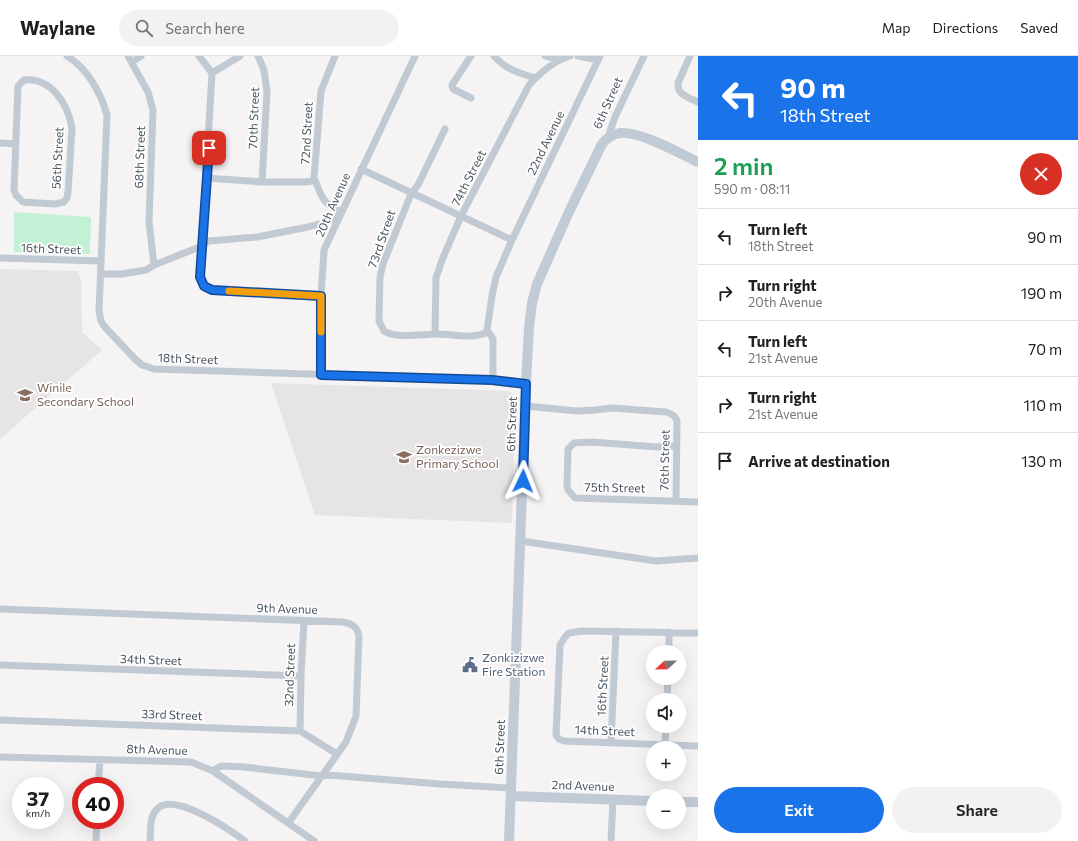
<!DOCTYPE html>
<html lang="en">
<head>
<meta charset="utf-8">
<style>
  body { margin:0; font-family:Commissioner,sans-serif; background:#f2f2f2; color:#202124; height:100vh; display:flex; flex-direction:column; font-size:15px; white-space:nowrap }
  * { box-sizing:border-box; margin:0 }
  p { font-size:13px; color:#757577 }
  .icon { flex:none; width:22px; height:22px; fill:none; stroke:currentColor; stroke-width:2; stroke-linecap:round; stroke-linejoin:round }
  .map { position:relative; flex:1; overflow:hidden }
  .details { display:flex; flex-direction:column; background:#fff; width:380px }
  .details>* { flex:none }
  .banner { background:#1a73e8; color:#fff; overflow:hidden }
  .needle { width:26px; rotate:248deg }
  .tools { position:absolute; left:646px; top:589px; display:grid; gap:8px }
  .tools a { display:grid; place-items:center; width:40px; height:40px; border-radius:50%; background:#fff; box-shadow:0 4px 16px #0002; font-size:20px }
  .speed { position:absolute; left:12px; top:721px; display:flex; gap:8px; font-size:20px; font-weight:700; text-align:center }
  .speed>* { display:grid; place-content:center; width:52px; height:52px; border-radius:50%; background:#fff; box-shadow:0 4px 16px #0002; line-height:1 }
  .speed small { font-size:10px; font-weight:400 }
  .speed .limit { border:6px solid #d22; background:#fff; color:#111 }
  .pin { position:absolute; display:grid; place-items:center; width:34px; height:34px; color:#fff; margin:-17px; border-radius:8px; box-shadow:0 2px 6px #0006 }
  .me { position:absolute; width:44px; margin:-22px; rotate:2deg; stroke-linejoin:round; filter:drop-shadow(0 0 3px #0008) }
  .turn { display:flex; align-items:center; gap:14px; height:84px; padding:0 16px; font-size:18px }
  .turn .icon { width:52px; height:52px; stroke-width:2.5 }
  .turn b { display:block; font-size:28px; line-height:34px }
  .round { display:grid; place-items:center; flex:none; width:42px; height:42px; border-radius:21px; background:#f2f2f2 }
  .head { display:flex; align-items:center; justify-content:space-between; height:68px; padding:0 16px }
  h1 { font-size:24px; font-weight:600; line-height:30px; color:#1e9e55 }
  .button { display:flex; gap:8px; margin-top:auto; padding:8px 16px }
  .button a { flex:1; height:46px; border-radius:24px; background:#1a73e8; color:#fff; font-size:16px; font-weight:600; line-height:46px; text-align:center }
  .button a+a { background:#f2f2f2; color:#202124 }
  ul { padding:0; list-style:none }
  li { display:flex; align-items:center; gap:12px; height:56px; padding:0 16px; border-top:1px solid #e0e0e0 }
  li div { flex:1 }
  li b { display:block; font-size:15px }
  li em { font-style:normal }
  header { display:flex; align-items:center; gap:24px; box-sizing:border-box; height:56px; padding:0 20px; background:#fff; border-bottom:1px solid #e0e0e0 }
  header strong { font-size:19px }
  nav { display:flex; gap:22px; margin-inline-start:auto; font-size:14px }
  .search { width:280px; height:36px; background:#f2f2f2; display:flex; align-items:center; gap:10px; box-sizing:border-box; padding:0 14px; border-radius:22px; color:#757577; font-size:15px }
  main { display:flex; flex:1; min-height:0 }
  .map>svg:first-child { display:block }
  .education { fill:#e6e4e5 }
  .green { fill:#c3f1d5 }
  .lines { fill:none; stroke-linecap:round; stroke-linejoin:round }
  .street { stroke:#c1cad2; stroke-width:7 }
  .secondary { stroke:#c1cbd6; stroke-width:10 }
  .route-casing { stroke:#114b97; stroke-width:10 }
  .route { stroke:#1a73e8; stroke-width:7 }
  .slow { stroke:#f59e0b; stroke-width:7 }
  .labels { text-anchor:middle; stroke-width:3.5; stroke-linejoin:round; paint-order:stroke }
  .street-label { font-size:12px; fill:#4a5661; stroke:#fff }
  .education-label { font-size:12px; fill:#785e54; stroke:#fff; text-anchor:start }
  .service-label { font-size:12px; fill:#4e5e75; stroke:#fff; text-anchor:start }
</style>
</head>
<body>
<header>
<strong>Waylane</strong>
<div class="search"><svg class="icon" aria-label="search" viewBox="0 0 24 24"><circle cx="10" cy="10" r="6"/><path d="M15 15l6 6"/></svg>Search here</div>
<nav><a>Map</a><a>Directions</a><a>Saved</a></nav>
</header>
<main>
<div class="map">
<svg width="698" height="785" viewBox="0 0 698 785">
  <rect width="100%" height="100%" fill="#f5f3f3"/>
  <path class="education" d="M 0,213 L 78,215 L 81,225 L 82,276 L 102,294 L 0,383 Z
    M 271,327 L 510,335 L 515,343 L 512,467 L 315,459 Z"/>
  <path class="green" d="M 14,156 L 91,161 L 90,198 L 14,196 Z"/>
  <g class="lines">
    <path class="street" d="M 67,0 C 87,12 101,37 107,59 L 99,255 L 101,265 L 104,270 L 135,303 L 142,309 L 154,313 L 493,324 L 526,328
      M 128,0 L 148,36 L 153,54 L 149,166 L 154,209
      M 199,0 L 212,17 L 200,221 C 202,228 205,232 212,234 L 321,240
      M 258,0 L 264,14 L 267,36 L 262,126
      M 494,0 C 505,13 519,17 535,22
      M 545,0 L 559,4
      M 578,0 L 598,4
      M 690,0 L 678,27 C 677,39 688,41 698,46
      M 132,6 L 141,0
      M 212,17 L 240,0
      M 24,24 C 51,21 68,48 72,72 L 68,136 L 67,142 L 64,146 L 55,148 L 23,146 L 16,139 L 14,134 L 18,30 Z
      M 471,42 L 453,33 L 452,29 L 471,0
      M 445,73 L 418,129 L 411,138 L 383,208 L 380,221 L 379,265 L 384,275 C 397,283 421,278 436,278 C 453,278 470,283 486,277 L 487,274
      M 608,81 L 615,61 L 644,0
      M 0,87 L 16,88
      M 361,113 L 512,184
      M 207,122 L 262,126 L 306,126 L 312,125 L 314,122 L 321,35 L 335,0
      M 314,122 C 323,143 321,146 342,156
      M 0,202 L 101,205
      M 101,218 L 122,218 L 146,214 L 154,209 L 202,190 L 209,185 L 257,181 L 308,171 L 326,166 L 340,159
      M 487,274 L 492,240 L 496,221 L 512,184 L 600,0
      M 487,274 L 493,283 L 493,324
      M 435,278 L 436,222 L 442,204 L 461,160 L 529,29 C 540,17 553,5 570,0
      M 321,319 L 321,240 L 324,194 L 415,0
      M 526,350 L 577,355 L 595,354 L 612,352 L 666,356 C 672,358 676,360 677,366 L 676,444
      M 676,390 L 657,391 L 592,386 L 574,387 L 568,393 L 567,429 L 568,434 L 575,442 L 698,446
      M 521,485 L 656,505 L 698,502
      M 0,553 L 343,566 C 352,568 357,570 359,580 L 356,660 L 346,686 L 289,766
      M 698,577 L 581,575 L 569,577 L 565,581 L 560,589 L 556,679 L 559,683 L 564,685 L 698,690
      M 669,596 L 669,576
      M 0,609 L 301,620
      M 667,644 L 668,622
      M 0,664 L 300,675 L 337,698
      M 300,675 L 301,620 L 304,565
      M 611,686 L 616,575
      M 665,688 L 666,670
      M 0,701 L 191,706 L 213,715 L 314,785
      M 213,715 L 219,711 L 223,710 L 244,711 L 322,720 L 328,719 L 440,728 L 512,732
      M 98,730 L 100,704
      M 96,785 L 97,764
      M 150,785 C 151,774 149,761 157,753 C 174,735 230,774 245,785
      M 611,785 L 613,744"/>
    <path class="secondary" d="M 512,740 L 653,745
      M 679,746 L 698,746
      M 509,785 L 526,328 L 529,272 L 532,247 L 537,228 L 568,158 L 602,88 C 606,83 612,78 620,77 C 640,75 679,97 698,106"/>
  </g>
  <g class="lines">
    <defs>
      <path id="route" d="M 209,92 L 200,221 L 204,230 L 212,234 L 321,240 L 321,319 L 492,324 L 526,328 L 523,425"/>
    </defs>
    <use href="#route" class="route-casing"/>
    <use href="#route" class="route"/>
    <path class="slow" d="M 229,235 L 321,240 L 321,276"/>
  </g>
  <defs>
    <symbol id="school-bare" viewBox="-9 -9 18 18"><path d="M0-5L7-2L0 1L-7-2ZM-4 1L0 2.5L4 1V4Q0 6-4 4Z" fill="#8d6e63" stroke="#fff" stroke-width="2.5" paint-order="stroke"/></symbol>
    <symbol id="civic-bare" viewBox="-9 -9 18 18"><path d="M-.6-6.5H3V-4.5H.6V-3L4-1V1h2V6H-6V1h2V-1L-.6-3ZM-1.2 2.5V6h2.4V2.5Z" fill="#5c6f8a" stroke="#fff" stroke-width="2.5" paint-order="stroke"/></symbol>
  </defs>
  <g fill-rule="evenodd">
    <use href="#school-bare" x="14" y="328" width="22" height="22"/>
    <use href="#school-bare" x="393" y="390" width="22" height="22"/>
    <use href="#civic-bare" x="459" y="598" width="22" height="22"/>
  </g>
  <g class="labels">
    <g class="street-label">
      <text transform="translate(608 47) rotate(-66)" y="4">6th Street</text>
      <text transform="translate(254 62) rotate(-88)" y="4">70th Street</text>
      <text transform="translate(307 77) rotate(-87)" y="4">72nd Street</text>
      <text transform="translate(546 87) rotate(-64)" y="4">22nd Avenue</text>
      <text transform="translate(140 101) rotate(-88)" y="4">68th Street</text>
      <text transform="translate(58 102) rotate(-87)" y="4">56th Street</text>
      <text transform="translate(469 122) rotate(-63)" y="4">74th Street</text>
      <text transform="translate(333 149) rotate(-66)" y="4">20th Avenue</text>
      <text transform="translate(382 183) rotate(-71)" y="4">73rd Street</text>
      <text transform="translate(51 193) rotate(2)" y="4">16th Street</text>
      <text transform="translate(188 303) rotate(2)" y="4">18th Street</text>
      <text transform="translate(512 368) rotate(-88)" y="4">6th Street</text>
      <text transform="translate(665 404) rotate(-89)" y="4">76th Street</text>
      <text transform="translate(615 432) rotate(1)" y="4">75th Street</text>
      <text transform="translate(287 553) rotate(2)" y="4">9th Avenue</text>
      <text transform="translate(151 604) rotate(2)" y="4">34th Street</text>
      <text transform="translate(290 619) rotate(-88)" y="4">32nd Street</text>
      <text transform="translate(603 630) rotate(-87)" y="4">16th Street</text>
      <text transform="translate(172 659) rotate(2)" y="4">33rd Street</text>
      <text transform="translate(605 675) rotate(2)" y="4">14th Street</text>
      <text transform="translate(500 691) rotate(-88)" y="4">6th Street</text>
      <text transform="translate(157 694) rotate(2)" y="4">8th Avenue</text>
      <text transform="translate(583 730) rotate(2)" y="4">2nd Avenue</text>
    </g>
    <g class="education-label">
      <text x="37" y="336">Winile<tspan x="37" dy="14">Secondary School</tspan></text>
      <text x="416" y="398">Zonkezizwe<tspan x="416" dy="14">Primary School</tspan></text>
    </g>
    <g class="service-label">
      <text x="482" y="606">Zonkizizwe<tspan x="482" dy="14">Fire Station</tspan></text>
    </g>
  </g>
</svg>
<div class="tools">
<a><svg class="needle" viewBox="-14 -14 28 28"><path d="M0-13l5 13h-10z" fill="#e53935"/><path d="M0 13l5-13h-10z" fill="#757577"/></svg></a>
<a><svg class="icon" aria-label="sound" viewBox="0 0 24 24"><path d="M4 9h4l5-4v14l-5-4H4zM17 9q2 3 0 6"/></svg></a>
<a>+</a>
<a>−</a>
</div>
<div class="speed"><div>37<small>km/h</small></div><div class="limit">40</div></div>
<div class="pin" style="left:209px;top:92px;background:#d93025"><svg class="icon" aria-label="arrive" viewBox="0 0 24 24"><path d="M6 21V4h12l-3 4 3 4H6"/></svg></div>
<svg class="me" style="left:523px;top:425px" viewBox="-20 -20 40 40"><path d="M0-17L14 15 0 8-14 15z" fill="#1a73e8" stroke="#fff" stroke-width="4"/></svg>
</div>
<section class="details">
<div class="banner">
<div class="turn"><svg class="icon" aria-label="left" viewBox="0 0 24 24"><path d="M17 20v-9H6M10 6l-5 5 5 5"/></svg><div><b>90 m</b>18th Street</div></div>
</div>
<div class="head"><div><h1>2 min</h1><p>590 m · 08:11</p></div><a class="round" style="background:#d93025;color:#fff"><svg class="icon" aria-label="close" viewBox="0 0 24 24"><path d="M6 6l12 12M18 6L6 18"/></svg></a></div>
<ul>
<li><svg class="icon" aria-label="left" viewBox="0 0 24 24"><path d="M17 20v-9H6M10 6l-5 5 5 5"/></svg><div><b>Turn left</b><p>18th Street</p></div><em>90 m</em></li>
<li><svg class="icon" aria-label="right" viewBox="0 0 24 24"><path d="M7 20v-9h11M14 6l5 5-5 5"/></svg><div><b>Turn right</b><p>20th Avenue</p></div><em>190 m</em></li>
<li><svg class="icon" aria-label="left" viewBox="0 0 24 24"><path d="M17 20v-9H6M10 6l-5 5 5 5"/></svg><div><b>Turn left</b><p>21st Avenue</p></div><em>70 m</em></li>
<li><svg class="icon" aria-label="right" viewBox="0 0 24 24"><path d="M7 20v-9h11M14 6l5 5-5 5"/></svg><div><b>Turn right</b><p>21st Avenue</p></div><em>110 m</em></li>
<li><svg class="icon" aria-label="arrive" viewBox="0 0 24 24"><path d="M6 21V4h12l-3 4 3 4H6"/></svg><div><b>Arrive at destination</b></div><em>130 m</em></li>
</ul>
<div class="button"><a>Exit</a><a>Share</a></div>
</section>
</main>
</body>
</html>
